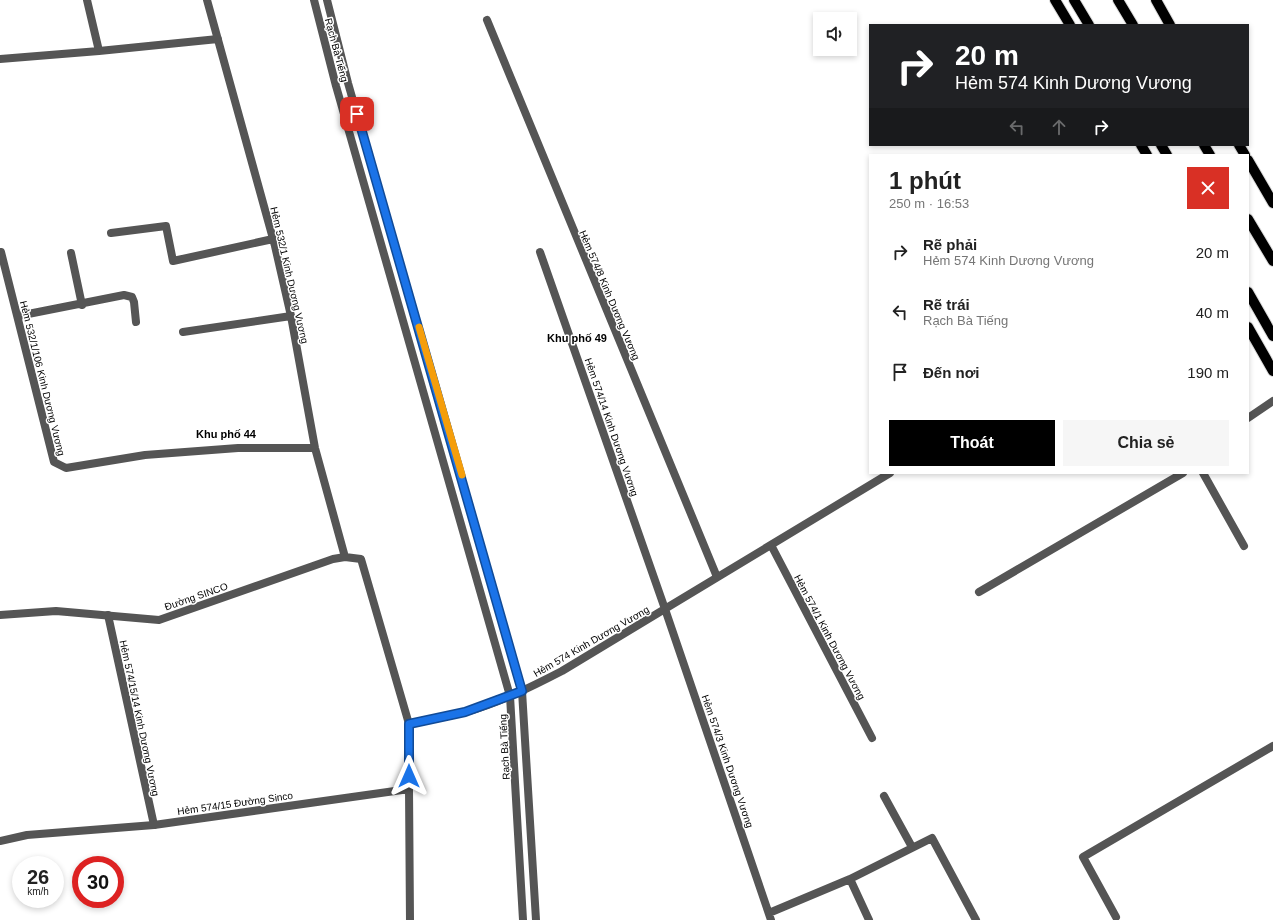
<!DOCTYPE html>
<html lang="vi">
<head>
<meta charset="utf-8">
<style>
  body { margin:0; font-family:Helvetica,sans-serif; background:#f6f6f6; color:#222; height:100vh; display:flex; flex-direction:column; font-size:15px; white-space:nowrap }
  * { box-sizing:border-box; margin:0 }
  p { font-size:13px; color:#767676 }
  .icon { flex:none; width:22px; height:22px; fill:none; stroke:currentColor; stroke-width:2; stroke-linecap:round; stroke-linejoin:round }
  .map { position:relative; flex:1; overflow:hidden }
  .drawer { position:absolute; left:869px; top:154px; width:380px; height:320px; display:flex; flex-direction:column; background:#fff; border-radius:0px; box-shadow:0 2px 6px #0003 }
  .drawer>* { flex:none }
  .banner { position:absolute; left:869px; top:24px; width:380px; height:122px; border-radius:0px; box-shadow:0 2px 6px #0003; background:#202124; color:#fff; overflow:hidden }
  .controls { position:absolute; left:813px; top:12px; display:grid; gap:8px }
  .controls a { display:grid; place-items:center; width:44px; height:44px; border-radius:0px; background:#fff; box-shadow:0 2px 6px #0003; font-size:20px }
  .speed { position:absolute; left:12px; top:856px; display:flex; gap:8px; font-size:20px; font-weight:700; text-align:center }
  .speed>* { display:grid; place-content:center; width:52px; height:52px; border-radius:50%; background:#fff; box-shadow:0 2px 6px #0003; line-height:1 }
  .speed small { font-size:10px; font-weight:400 }
  .speed .limit { border:6px solid #d22; background:#fff; color:#111 }
  .pin { position:absolute; display:grid; place-items:center; width:34px; height:34px; color:#fff; margin:-17px; border-radius:8px; box-shadow:0 2px 6px #0006 }
  .me { position:absolute; width:44px; margin:-22px; rotate:0deg; stroke-linejoin:round; filter:drop-shadow(0 0 3px #0008) }
  .turn { display:flex; align-items:center; gap:14px; height:84px; padding:0 20px; font-size:18px }
  .turn .icon { width:52px; height:52px; stroke-width:2.5 }
  .turn b { display:block; font-size:28px; line-height:34px }
  .lanes { display:flex; align-items:center; height:38px; padding:0 20px; background:#0003; justify-content:center; gap:20px; direction:ltr }
  .lanes .off { opacity:.35 }
  .round { display:grid; place-items:center; flex:none; width:42px; height:42px; border-radius:0px; background:#f6f6f6 }
  .head { display:flex; align-items:center; justify-content:space-between; height:68px; padding:0 20px }
  h1 { font-size:24px; font-weight:800; line-height:30px }
  .button { display:flex; gap:8px; margin-top:auto; padding:8px 20px }
  .button a { flex:1; height:46px; border-radius:0px; background:#000; color:#fff; font-size:16px; font-weight:800; line-height:46px; text-align:center }
  .button a+a { background:#f6f6f6; color:#222 }
  ul { padding:0; list-style:none }
  li { display:flex; align-items:center; gap:12px; height:60px; padding:0 20px }
  li div { flex:1 }
  li b { display:block; font-size:15px }
  li em { font-style:normal }
  .map>svg:first-child { display:block }
  .lines { fill:none; stroke-linecap:round; stroke-linejoin:round }
  .primary-casing { stroke:#dbdbdb; stroke-width:12 }
  .lane { stroke:#555; stroke-width:8 }
  .street { stroke:#555; stroke-width:8 }
  .primary { stroke:#000; stroke-width:10 }
  .route-casing { stroke:#114b97; stroke-width:10 }
  .route { stroke:#1a73e8; stroke-width:7 }
  .slow { stroke:#f59e0b; stroke-width:7 }
  .labels { text-anchor:middle; stroke-width:3; stroke-linejoin:round; paint-order:stroke }
  .street-label { font-size:10px; fill:#000; stroke:#fff }
  .neighbourhood-label { font-size:11px; font-weight:bold; fill:#000; stroke:#fff }
</style>
</head>
<body>
<div class="map">
<svg width="1273" height="920" viewBox="0 0 1273 920">
  <rect width="100%" height="100%" fill="#fff"/>
  <g class="lines">
    <defs>
      <path id="primary" d="M 1055,0 L 1070,25
        M 1074,0 L 1089,25
        M 1118,0 L 1133,25
        M 1156,0 L 1170,25
        M 1141,145 L 1147,155
        M 1161,145 L 1167,155
        M 1204,145 L 1210,155
        M 1239,145 L 1245,155
        M 1248,160 L 1273,203
        M 1248,219 L 1273,261
        M 1248,292 L 1273,336
        M 1248,327 L 1273,371"/>
    </defs>
    <use href="#primary" class="primary-casing"/>
    <path class="lane" d="M 71,253 L 82,305
      M 18,316 L 124,295 L 132,297 L 134,302 L 136,322
      M 1248,418 L 1273,401
      M 1203,473 L 1244,546
      M 979,592 L 1183,473
      M 108,615 L 154,825
      M 1116,917 L 1083,857 L 1273,746"/>
    <path class="street" d="M 87,0 L 99,51 L 218,39
      M 207,0 L 275,246 L 291,316 L 315,448 L 345,557
      M 314,0 L 336,86 L 510,696 L 523,920
      M 327,0 L 348,83 L 522,691 L 536,920
      M 487,20 L 717,577
      M 0,59 L 99,51
      M 111,233 L 166,226 L 173,261 L 273,239
      M 1,252 L 54,462 L 66,468 L 145,455 L 238,448 L 315,448
      M 540,252 L 665,609 L 771,920
      M 183,332 L 291,316
      M 771,545 L 872,738
      M 0,615 L 56,611 L 159,620 L 333,559 L 345,557 L 361,559 L 409,724 L 409,789 L 154,825 L 27,835 L 0,841
      M 409,724 C 428,720 447,717 466,712 C 499,703 531,687 562,671 L 890,473
      M 409,789 L 410,920
      M 884,796 L 912,847
      M 850,879 L 869,920
      M 769,913 L 850,879 L 932,838 L 976,920"/>
    <use href="#primary" class="primary"/>
  </g>
  <g class="lines">
    <defs>
      <path id="route" d="M 357,114 L 522,691 L 465,712 L 409,724 L 409,776"/>
    </defs>
    <use href="#route" class="route-casing"/>
    <use href="#route" class="route"/>
    <path class="slow" d="M 419,327 L 462,475"/>
  </g>
  <g class="labels">
    <g class="street-label">
      <text transform="translate(337 50) rotate(75)" y="4">Rạch Bà Tiếng</text>
      <text transform="translate(290 275) rotate(77)" y="4">Hẻm 532/1 Kinh Dương Vương</text>
      <text transform="translate(610 295) rotate(67)" y="4">Hẻm 574/8 Kinh Dương Vương</text>
      <text transform="translate(43 378) rotate(76)" y="4">Hẻm 532/1/106 Kinh Dương Vương</text>
      <text transform="translate(612 427) rotate(71)" y="4">Hẻm 574/14 Kinh Dương Vương</text>
      <text transform="translate(196 596) rotate(-19)" y="4">Đường SINCO</text>
      <text transform="translate(830 637) rotate(62)" y="4">Hẻm 574/1 Kinh Dương Vương</text>
      <text transform="translate(591 641) rotate(-30)" y="4">Hẻm 574 Kinh Dương Vương</text>
      <text transform="translate(140 718) rotate(78)" y="4">Hẻm 574/15/14 Kinh Dương Vương</text>
      <text transform="translate(504 747) rotate(-93)" y="4">Rạch Bà Tiếng</text>
      <text transform="translate(728 761) rotate(71)" y="4">Hẻm 574/3 Kinh Dương Vương</text>
      <text transform="translate(235 803) rotate(-8)" y="4">Hẻm 574/15 Đường Sinco</text>
    </g>
    <g class="neighbourhood-label">
      <text x="577" y="342">Khu phố 49</text>
      <text x="226" y="438">Khu phố 44</text>
    </g>
  </g>
</svg>
<div class="controls">
<a><svg class="icon" aria-label="sound" viewBox="0 0 24 24"><path d="M4 9h4l5-4v14l-5-4H4zM17 9q2 3 0 6"/></svg></a>
</div>
<div class="speed"><div>26<small>km/h</small></div><div class="limit">30</div></div>
<div class="pin" style="left:357px;top:114px;background:#d93025"><svg class="icon" aria-label="arrive" viewBox="0 0 24 24"><path d="M6 21V4h12l-3 4 3 4H6"/></svg></div>
<svg class="me" style="left:409px;top:776px" viewBox="-20 -20 40 40"><path d="M0-17L14 15 0 8-14 15z" fill="#1a73e8" stroke="#fff" stroke-width="4"/></svg>
<div class="banner">
<div class="turn"><svg class="icon" aria-label="right" viewBox="0 0 24 24"><path d="M7 20v-9h11M14 6l5 5-5 5"/></svg><div><b>20 m</b>Hẻm 574 Kinh Dương Vương</div></div>
<div class="lanes"><svg class="icon off" aria-label="left" viewBox="0 0 24 24"><path d="M17 20v-9H6M10 6l-5 5 5 5"/></svg><svg class="icon off" aria-label="ahead" viewBox="0 0 24 24"><path d="M12 20V5M6 11l6-6 6 6"/></svg><svg class="icon" aria-label="right" viewBox="0 0 24 24"><path d="M7 20v-9h11M14 6l5 5-5 5"/></svg></div>
</div>
<section class="drawer">
<div class="head"><div><h1>1 phút</h1><p>250 m · 16:53</p></div><a class="round" style="background:#d93025;color:#fff"><svg class="icon" aria-label="close" viewBox="0 0 24 24"><path d="M6 6l12 12M18 6L6 18"/></svg></a></div>
<ul>
<li><svg class="icon" aria-label="right" viewBox="0 0 24 24"><path d="M7 20v-9h11M14 6l5 5-5 5"/></svg><div><b>Rẽ phải</b><p>Hẻm 574 Kinh Dương Vương</p></div><em>20 m</em></li>
<li><svg class="icon" aria-label="left" viewBox="0 0 24 24"><path d="M17 20v-9H6M10 6l-5 5 5 5"/></svg><div><b>Rẽ trái</b><p>Rạch Bà Tiếng</p></div><em>40 m</em></li>
<li><svg class="icon" aria-label="arrive" viewBox="0 0 24 24"><path d="M6 21V4h12l-3 4 3 4H6"/></svg><div><b>Đến nơi</b></div><em>190 m</em></li>
</ul>
<div class="button"><a>Thoát</a><a>Chia sẻ</a></div>
</section>
</div>
</body>
</html>
